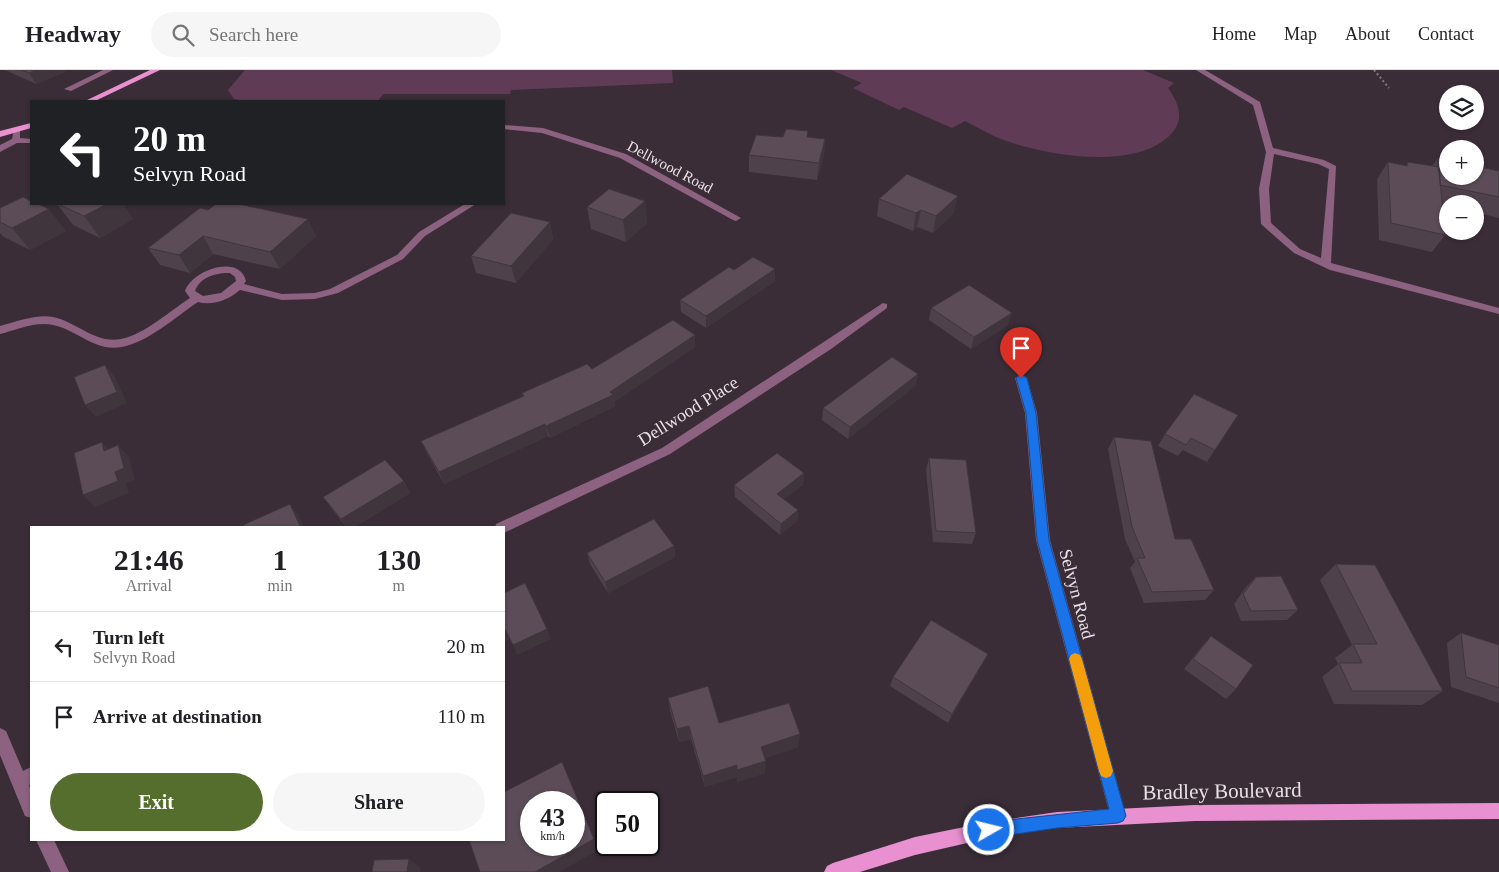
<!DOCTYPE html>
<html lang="en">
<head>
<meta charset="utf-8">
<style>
  body { margin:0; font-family:"Times New Roman",serif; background:#f6f6f6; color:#202124; height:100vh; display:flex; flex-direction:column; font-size:19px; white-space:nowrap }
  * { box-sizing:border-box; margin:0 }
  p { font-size:16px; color:#757577 }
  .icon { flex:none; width:28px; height:28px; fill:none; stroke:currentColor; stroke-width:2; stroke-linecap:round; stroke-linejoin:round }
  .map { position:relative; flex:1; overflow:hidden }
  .details { position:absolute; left:30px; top:456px; width:475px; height:315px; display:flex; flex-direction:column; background:#fff; border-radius:0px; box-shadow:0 1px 4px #0004 }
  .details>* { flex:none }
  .guide { position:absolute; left:30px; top:30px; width:475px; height:105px; border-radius:0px; box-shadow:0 1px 4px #0004; background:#202124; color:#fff; overflow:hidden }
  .fabs { position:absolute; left:1439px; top:15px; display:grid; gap:10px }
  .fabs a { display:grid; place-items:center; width:45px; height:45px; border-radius:50%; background:#fff; box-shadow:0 1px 4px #0004; font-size:25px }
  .speed { position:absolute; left:520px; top:721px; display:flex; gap:10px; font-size:25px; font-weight:700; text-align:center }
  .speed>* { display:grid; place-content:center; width:65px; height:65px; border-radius:50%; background:#fff; box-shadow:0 1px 4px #0004; line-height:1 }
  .speed small { font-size:12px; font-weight:400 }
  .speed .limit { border:2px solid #111; border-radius:8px; background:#fff; color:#111 }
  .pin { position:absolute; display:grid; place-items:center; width:42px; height:42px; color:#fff; margin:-51px -21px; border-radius:50% 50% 50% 0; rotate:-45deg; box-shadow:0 0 5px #0007 }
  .pin .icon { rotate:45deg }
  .me { position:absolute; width:55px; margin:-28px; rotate:82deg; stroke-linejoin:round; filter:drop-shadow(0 0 4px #0008) }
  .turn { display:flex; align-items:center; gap:18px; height:105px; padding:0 20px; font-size:22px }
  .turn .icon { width:65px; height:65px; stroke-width:2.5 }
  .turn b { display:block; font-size:35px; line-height:42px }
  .eta { display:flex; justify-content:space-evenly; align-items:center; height:85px; text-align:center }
  .eta b { font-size:30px; font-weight:600; line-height:35px }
  .button { display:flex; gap:10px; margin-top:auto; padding:10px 20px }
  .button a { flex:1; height:58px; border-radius:30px; background:#566e2d; color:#fff; font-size:20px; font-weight:600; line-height:58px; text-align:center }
  .button a+a { background:#f6f6f6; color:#202124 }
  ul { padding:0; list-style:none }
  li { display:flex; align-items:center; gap:15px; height:70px; padding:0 20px; border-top:1px solid #e0e0e0 }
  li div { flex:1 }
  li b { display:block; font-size:19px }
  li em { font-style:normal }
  header { display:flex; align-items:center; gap:30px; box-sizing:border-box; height:70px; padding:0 25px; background:#fff; border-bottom:1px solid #e0e0e0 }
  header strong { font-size:24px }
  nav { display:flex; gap:28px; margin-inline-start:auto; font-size:18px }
  .search { width:350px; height:45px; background:#f6f6f6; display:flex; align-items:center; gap:12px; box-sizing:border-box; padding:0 18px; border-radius:28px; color:#757577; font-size:19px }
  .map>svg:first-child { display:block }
  .green { fill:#603b56 }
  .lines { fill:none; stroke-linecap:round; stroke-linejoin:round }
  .path { stroke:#857982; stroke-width:2; stroke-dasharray:2 2.5; stroke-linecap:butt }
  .minor { fill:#8d6281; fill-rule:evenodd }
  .major { fill:#e890d0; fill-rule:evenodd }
  .wall { fill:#4e414b }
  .shaded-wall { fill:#40353d }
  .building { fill:#5b4c57; stroke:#40353d; fill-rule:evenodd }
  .route { fill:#1a73e8; stroke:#114b97 }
  .slow { fill:#f59e0b }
  .labels { text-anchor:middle; stroke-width:4.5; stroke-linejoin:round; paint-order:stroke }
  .far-street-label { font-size:15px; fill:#eae1e7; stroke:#3b2d37 }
  .street-label { font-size:18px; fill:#eae1e7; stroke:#3b2d37 }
  .near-street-label { font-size:21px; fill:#eae1e7; stroke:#3b2d37 }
</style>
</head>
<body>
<header>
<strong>Headway</strong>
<div class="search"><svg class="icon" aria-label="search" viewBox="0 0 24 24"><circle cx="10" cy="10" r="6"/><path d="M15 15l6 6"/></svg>Search here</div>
<nav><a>Home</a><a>Map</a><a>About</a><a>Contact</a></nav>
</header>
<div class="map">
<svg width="1499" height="802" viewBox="0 0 1499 802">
  <rect width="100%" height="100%" fill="#3b2d37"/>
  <path class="green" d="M 245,0 L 672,0 L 673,13 L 511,20 L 510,24 L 383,24 L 378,31 L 246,31 L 234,29 L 228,20 Z
    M 831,0 L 1143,0 L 1174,13 L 1168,18 C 1178,32 1185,48 1172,63 C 1136,103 1040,85 996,67 C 985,62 975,56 965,51 L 952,58 L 904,37 L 899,40 L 853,18 L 862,13 Z"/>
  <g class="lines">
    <path class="path" d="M 1374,0 L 1389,18"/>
    <path class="minor" d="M 103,0 L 113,0 L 71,21 L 64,19 Z
      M 1196,0 L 1205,0 L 1260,32 L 1273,78 L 1324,90 L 1336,96 L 1331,193 L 1499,238 L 1499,244 L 1330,200 L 1294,183 L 1261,154 L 1259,119 L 1266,82 L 1253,35 ZM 1274,84 L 1318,94 L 1329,99 L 1321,188 L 1300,179 L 1271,153 L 1269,119 Z
      M 504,55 L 543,58 L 626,84 L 741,148 L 736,151 L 733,150 L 620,88 L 542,63 L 504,59 Z
      M 14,59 L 20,59 L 20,68 L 31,69 L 31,73 L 17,73 L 0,82 L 0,75 L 12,69 Z
      M 465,134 L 476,134 L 425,166 L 403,189 L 338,223 L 315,229 L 282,230 L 240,220 C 228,230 213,236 198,232 C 174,248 150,271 122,277 C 94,282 78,260 53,255 C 36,251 16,260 0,264 L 0,256 C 16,252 36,244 53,247 C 77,252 95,274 121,269 C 144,265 171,240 190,228 L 185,221 C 193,199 240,184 246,211 L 244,214 L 282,224 L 315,223 L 330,219 L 397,185 L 419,162 ZM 225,203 L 230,203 L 235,207 L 236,211 L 221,223 L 203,226 L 195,221 C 200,208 213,204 225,203 Z
      M 883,233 L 887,234 L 887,238 L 831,279 L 670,384 L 506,462 L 504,462 L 504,458 L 495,458 L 496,454 L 662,378 Z
      M 1021,304 L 1027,308 L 1037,343 L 1050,470 L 1126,745 L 1124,751 L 1118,753 L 1112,751 L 1110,745 L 1036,470 L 1025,343 L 1015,308 Z
      M 0,658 L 6,661 L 23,701 L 31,697 L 31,714 L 29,715 L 31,721 L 31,748 L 25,746 L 0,685 Z
      M 36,770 L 54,770 L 69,802 L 51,802 Z"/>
    <path class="major" d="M 150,0 L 160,0 L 95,31 L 85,31 Z
      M 31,53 L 31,58 L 0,67 L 0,61 Z
      M 1499,733 L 1499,749 L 1195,751 L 1057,758 L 989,768 L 915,785 L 860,802 L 824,802 L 827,796 L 833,793 L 915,767 L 989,752 L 1057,742 L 1195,735 Z"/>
  </g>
  <path class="wall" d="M 5,0 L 64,0 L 65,2 L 36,14 Z
    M 783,67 L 808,67 L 825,69 L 824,86 L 817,110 L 749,102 L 749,85 Z
    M 1438,88 L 1499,101 L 1499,148 L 1475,142 L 1475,134 L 1448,134 L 1448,136 L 1442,135 L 1445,165 L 1432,182 L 1379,170 L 1377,109 L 1388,92 L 1406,95 L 1408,92 L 1432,96 Z
    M 879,129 L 954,143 L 933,163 L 917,157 L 913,161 L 877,146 Z
    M 645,131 L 647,153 L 626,172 L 591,159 L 587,137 Z
    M 57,134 L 123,134 L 133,149 L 100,168 L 73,155 Z
    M 0,138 L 66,161 L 30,180 L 4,167 L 0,163 Z
    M 200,138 L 316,166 L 280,199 L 213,184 L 190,203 L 160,195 L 148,178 Z
    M 550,152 L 553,169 L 516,213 L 476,203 L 471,186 Z
    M 734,200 L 775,211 L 706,258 L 681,242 L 680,230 Z
    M 931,238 L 1008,255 L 971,279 L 929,250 Z
    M 695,265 L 695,277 L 614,332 L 615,336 L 550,368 L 548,366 L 444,414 L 427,383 L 421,371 L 523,326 L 522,323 L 592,299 Z
    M 918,304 L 915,316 L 848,369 L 822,350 L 823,338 Z
    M 1238,345 L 1207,392 L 1183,380 L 1178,386 L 1158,376 L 1165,364 Z
    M 1114,367 L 1175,469 L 1214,520 L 1205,530 L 1144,533 L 1130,498 L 1135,492 L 1125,469 L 1108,379 Z
    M 929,388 L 976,463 L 972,474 L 933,472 L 926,400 Z
    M 804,403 L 803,415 L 784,429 L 798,440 L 797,451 L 780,465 L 735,427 L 734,415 Z
    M 404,411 L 410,423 L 353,458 L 347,458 L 331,438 L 323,427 Z
    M 674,476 L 675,487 L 608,523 L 590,494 L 587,483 Z
    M 1336,494 L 1443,621 L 1422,635 L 1334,634 L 1322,607 L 1338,594 L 1335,588 L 1352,575 L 1320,510 Z
    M 1256,507 L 1298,540 L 1287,550 L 1241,551 L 1234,534 L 1246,517 Z
    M 1461,563 L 1499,575 L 1499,633 L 1451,617 L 1447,573 Z
    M 1211,566 L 1236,619 L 1226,629 L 1184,599 L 1202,576 Z
    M 988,584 L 983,593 L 948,653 L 890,616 L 893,607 Z
    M 668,628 L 719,653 L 798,677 L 765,688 L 765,703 L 737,712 L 737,707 L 705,717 L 691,669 L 679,672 L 670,641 Z"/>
  <path class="shaded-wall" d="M 36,0 L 64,0 L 65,2 L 36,14 L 29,3 Z
    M 825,69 L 824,86 L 817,110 L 819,93 Z
    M 958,126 L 954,143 L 933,163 L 936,146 Z
    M 645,131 L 647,153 L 626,172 L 623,150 Z
    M 107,134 L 123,134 L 133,149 L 100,168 L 84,146 Z
    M 49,139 L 66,161 L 30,180 L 12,158 Z
    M 921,140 L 917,157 L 913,161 L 916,143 Z
    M 308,149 L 316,166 L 280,199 L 270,182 Z
    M 550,152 L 553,169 L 516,213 L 511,196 Z
    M 203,166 L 213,184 L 190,203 L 179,185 Z
    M 775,199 L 775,211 L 706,258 L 706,246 Z
    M 1012,243 L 1008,255 L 971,279 L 974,267 Z
    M 695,265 L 695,277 L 614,332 L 615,336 L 550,368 L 546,356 L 610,322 Z
    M 105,295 L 115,307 L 127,333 L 96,347 L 85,335 Z
    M 918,304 L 915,316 L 848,369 L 850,357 Z
    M 545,354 L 548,366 L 444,414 L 439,402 Z
    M 102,372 L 113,384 L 104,381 Z
    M 118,375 L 129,387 L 135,410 L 126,413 L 129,423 L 95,437 L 83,425 L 115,402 Z
    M 804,403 L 803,415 L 777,435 L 777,424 Z
    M 404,411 L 410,423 L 353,458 L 347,458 L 341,449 Z
    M 290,434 L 298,445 L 304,458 L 301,458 Z
    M 798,440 L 797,451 L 780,465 L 781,454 Z
    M 674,476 L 675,487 L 608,523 L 605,512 Z
    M 505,559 L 510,569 L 504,572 L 504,560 Z
    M 547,559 L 551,569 L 517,585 L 513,575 Z
    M 988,584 L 983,593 L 948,653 L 952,644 Z
    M 689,656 L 691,669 L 679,672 L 677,659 Z
    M 800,664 L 798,677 L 761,689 L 761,677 Z
    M 766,691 L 765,703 L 737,712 L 737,707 L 705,717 L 703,706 L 737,695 Z
    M 562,692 L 568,704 L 599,780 L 559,802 L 535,802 Z
    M 409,789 L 421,798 L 420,802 L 407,802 Z"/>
  <path class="building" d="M 22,0 L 36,0 L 29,3 Z
    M 786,59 L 808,61 L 807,67 L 825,69 L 819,93 L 749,85 L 756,65 L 783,67 Z
    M 1438,88 L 1448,90 L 1448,106 L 1475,106 L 1475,96 L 1499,101 L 1499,127 L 1440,115 Z
    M 1388,92 L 1407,96 L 1408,92 L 1439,97 L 1445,165 L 1391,153 Z
    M 907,104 L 958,126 L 936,146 L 921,140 L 916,143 L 879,129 Z
    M 609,119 L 645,131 L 623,150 L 587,137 Z
    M 23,127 L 31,131 L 31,134 L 38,134 L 49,139 L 12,158 L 0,152 L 0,138 Z
    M 58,134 L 107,134 L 84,146 Z
    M 216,134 L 239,134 L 308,149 L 270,182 L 203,166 L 179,185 L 148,178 L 200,138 L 208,140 Z
    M 511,143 L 550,152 L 511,196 L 471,186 Z
    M 753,187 L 775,199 L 706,246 L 680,230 L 729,197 L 734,200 Z
    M 969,215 L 1012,243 L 974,267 L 931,238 Z
    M 673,250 L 695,265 L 610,322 L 613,325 L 546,356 L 545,354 L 439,402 L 421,371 L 524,326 L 522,323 L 587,294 L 592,299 Z
    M 892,287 L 918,304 L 850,357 L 823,338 Z
    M 105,295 L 117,322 L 85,335 L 74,307 Z
    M 1194,324 L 1238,345 L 1215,380 L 1191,368 L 1186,375 L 1165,364 Z
    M 1114,367 L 1151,371 L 1175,469 L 1191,469 L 1214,520 L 1152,522 L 1137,488 L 1145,488 L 1132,457 Z
    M 102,372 L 104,381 L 118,375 L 124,398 L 115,402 L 118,411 L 83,425 L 74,383 Z
    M 777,383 L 804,403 L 777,424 L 798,440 L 781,454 L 734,415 Z
    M 929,388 L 966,390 L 976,463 L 936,461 Z
    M 385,390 L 404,411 L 341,449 L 323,427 Z
    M 290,434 L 301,458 L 244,458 L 243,455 Z
    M 654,449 L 674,476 L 605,512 L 587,483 Z
    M 1336,494 L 1375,495 L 1443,621 L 1352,621 L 1339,593 L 1362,593 L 1353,574 L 1377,574 Z
    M 1281,506 L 1298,540 L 1251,541 L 1243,524 L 1256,507 Z
    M 525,513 L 547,559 L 513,575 L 505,559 L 504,560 L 504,523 Z
    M 931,550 L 988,584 L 952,644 L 893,607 Z
    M 1461,563 L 1499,575 L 1499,618 L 1466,607 Z
    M 1211,566 L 1253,595 L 1236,619 L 1193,589 Z
    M 708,616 L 719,653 L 789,633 L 800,664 L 761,677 L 766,691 L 737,700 L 737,695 L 703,706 L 689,656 L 677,659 L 668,628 Z
    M 562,692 L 594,769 L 535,802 L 480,802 L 469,770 L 504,770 L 504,722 ZM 531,732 L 574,732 L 574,775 L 531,775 Z
    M 409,789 L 407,802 L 372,802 L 374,790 Z"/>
  <path class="route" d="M 1021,304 L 1027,308 L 1036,343 L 1049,470 L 1126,746 L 1123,751 L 1118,753 L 1057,758 L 989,768 L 983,765 L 981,760 L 983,754 L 989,752 L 1109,739 L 1037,470 L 1026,343 L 1016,308 Z"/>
  <path class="slow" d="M 1075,583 L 1080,585 L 1082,589 L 1113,701 L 1111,706 L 1106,708 L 1101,706 L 1099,701 L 1069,589 L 1071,585 Z"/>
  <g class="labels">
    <g class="far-street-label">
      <text transform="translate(670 97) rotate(28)" y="5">Dellwood Road</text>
    </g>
    <g class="street-label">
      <text transform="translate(688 341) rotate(-32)" y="6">Dellwood Place</text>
      <text transform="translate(1077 524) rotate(75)" y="6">Selvyn Road</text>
    </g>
    <g class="near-street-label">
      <text transform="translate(1222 721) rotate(-1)" y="7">Bradley Boulevard</text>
    </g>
  </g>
</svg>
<div class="fabs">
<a><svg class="icon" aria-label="layers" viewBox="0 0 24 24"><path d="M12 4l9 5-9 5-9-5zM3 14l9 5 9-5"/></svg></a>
<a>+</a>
<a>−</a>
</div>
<div class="speed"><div>43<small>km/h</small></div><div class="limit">50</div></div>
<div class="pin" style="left:1021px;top:308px;background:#d93025"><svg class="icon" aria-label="arrive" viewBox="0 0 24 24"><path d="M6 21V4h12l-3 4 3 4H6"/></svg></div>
<svg class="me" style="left:989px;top:760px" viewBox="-20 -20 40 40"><circle r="17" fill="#1a73e8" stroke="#fff" stroke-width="3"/><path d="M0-11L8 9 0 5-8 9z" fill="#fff"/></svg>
<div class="guide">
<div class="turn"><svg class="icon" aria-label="left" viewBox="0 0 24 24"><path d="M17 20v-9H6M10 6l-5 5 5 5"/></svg><div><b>20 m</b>Selvyn Road</div></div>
</div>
<section class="details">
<div class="eta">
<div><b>21:46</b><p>Arrival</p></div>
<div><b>1</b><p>min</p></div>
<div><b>130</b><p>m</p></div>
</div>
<ul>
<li><svg class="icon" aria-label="left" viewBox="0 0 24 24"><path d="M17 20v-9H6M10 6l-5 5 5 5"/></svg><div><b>Turn left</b><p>Selvyn Road</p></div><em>20 m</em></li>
<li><svg class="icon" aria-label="arrive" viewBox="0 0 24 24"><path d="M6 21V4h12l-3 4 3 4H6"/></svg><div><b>Arrive at destination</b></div><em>110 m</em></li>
</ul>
<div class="button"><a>Exit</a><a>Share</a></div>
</section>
</div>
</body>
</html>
